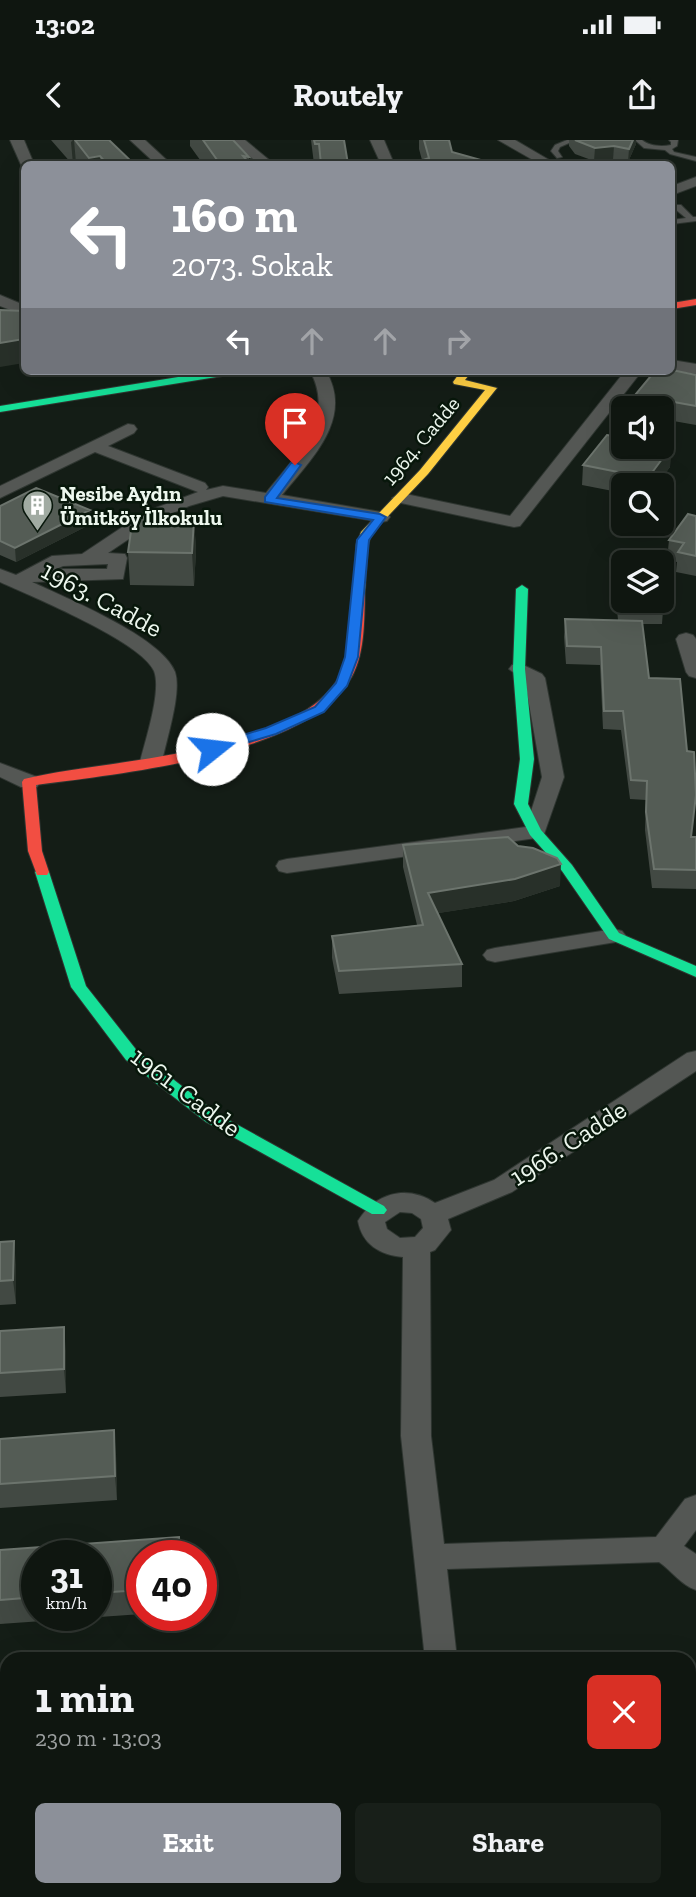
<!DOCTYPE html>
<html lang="en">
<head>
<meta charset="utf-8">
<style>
  body { margin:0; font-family:"Zilla Slab",serif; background:#181f19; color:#f1f3f6; height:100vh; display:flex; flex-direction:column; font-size:26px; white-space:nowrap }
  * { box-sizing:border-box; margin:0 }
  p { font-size:23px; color:#9b9f9f }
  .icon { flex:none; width:38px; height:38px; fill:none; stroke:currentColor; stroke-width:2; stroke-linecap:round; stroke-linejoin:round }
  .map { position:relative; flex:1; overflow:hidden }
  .sheet { position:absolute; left:0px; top:1512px; width:696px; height:245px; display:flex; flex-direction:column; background:#0f1610; border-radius:21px 21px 0 0; box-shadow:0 7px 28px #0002,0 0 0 2px #2f3530 }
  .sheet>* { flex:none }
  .guide { position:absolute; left:21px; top:21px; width:654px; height:214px; border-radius:10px; box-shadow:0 7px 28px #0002,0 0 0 2px #2f3530; background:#8c9099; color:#fff; overflow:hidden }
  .buttons { position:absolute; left:611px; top:256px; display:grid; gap:14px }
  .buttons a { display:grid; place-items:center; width:63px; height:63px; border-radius:10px; background:#0f1610; box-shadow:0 7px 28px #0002,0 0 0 2px #2f3530; font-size:35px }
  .speed { position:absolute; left:21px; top:1400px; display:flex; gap:14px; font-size:35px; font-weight:700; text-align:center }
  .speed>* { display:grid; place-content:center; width:91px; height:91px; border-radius:50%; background:#0f1610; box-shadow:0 7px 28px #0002,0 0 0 2px #2f3530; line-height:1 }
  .speed small { font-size:18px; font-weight:400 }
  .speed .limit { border:10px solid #d22; background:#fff; color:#111 }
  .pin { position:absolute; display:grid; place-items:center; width:60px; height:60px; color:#fff; margin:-72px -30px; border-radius:50% 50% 50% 0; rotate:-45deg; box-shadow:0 0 7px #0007 }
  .pin .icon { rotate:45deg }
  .me { position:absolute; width:77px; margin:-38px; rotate:74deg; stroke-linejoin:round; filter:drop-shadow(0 0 5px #0008) }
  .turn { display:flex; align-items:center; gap:24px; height:147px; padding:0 35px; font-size:32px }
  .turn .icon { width:91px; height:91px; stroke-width:2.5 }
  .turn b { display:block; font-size:49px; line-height:60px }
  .lanes { display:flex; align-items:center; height:66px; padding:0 35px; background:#0003; justify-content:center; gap:35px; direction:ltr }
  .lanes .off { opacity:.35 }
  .round { display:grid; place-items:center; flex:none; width:74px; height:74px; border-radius:10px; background:#181f19 }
  .overview { display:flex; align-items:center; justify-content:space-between; height:119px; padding:0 35px }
  h1 { font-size:42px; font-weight:700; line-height:52px }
  .cta { display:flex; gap:14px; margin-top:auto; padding:14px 35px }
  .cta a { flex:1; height:80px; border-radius:10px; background:#8c9099; color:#fff; font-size:28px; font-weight:700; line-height:80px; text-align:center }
  .cta a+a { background:#181f19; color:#f1f3f6 }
  .status { display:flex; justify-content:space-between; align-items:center; height:49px; padding:0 35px; background:#0f1610; direction:ltr }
  .status svg { height:19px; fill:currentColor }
  header { display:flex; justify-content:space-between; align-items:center; height:91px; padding:0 35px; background:#0f1610; font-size:32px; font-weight:700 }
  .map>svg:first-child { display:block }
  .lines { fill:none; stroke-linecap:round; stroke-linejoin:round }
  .lane-casing { stroke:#2f3631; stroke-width:2 }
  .street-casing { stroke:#2f3631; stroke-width:2 }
  .fast-casing { stroke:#2f3631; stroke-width:2 }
  .slow-casing { stroke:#2f3631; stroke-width:2 }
  .jam-casing { stroke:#2f3631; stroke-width:2 }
  .lane { fill:#545754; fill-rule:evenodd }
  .street { fill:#545754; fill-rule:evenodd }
  .fast { fill:#16e098; fill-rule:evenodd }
  .slow { fill:#ffcf43; fill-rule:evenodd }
  .jam { fill:#f24e42; fill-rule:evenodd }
  .wall { fill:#424943; fill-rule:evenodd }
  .shaded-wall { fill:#283029 }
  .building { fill:#545c55; stroke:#6c746d; stroke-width:2 }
  .route { fill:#1a73e8; stroke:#114b97; stroke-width:2 }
  .labels { text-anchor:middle; stroke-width:5; stroke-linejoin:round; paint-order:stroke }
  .far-street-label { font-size:21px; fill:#edf7ee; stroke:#08170b }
  .far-poi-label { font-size:21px; font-weight:bold; fill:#edf7ee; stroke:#08170b; text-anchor:start }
  .street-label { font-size:26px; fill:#edf7ee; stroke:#08170b }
</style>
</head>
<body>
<div class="status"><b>13:02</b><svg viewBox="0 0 49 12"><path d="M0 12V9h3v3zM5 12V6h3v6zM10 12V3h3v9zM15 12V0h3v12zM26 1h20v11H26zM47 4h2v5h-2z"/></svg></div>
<header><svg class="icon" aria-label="back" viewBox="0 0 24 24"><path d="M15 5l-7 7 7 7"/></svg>Routely<svg class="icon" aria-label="share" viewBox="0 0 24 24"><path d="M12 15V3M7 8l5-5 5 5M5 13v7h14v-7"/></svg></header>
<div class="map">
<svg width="696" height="1757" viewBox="0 0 696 1757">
  <rect width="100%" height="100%" fill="#141d16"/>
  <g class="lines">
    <defs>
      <path id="lane" d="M 567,0 L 576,0 L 560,7 L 558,11 L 562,17 L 557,18 L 551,11 L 555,5 Z
        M 635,0 L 642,0 C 649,6 661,7 671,5 L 671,2 L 669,0 L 678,0 L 677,6 L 672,9 L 674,12 L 696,17 L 696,21 L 670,14 L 665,10 L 644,8 Z
        M 675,65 L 681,65 L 693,77 L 696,77 L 696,81 L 672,84 L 672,80 L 686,78 L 675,69 Z"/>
      <path id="street" d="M 10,0 L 24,0 L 34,24 L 22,27 Z
        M 130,0 L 145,0 L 171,24 L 156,24 Z
        M 230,0 L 245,0 L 274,24 L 259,24 Z
        M 370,0 L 384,0 L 392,19 L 390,22 L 380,22 Z
        M 498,0 L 515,0 L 556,24 L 540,24 Z
        M 696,37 L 696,46 L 672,55 L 672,46 Z
        M 0,155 L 24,165 L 24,175 L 0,166 Z
        M 672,220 L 696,224 L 696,234 L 672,230 Z
        M 310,231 L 326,231 C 354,279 311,319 282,355 L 381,372 L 387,373 L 390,377 L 387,381 L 381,382 L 223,356 L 189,366 L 157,380 L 108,413 L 125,414 L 127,418 L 123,439 L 32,442 C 66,458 162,497 175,532 C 182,553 166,600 162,622 L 159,627 L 143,627 L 140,622 C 145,601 162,551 154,531 C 142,502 31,456 0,442 L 0,429 L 16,435 L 52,416 L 82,414 L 145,372 L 198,352 L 95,312 L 0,358 L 0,346 L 128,284 L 134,285 L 137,289 L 134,293 L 108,306 L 205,343 L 208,347 L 206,350 L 223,346 L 266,353 C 294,317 337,279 310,231 ZM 108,424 L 107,429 L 56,429 L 63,426 Z
        M 625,231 L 642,231 L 520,386 L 514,387 L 401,363 L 392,358 L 401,353 L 510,376 Z
        M 686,493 L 693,495 L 696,499 L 696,538 L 689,536 L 686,532 L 676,499 L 679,495 Z
        M 519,523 L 542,534 L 545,538 L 564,637 L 543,697 L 287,733 L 279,731 L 276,726 L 279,721 L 287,719 L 526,687 L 542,637 L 525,541 L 509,529 L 512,525 Z
        M 0,623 L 37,637 L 40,642 L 37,647 L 21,647 L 0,637 Z
        M 614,789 L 622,791 L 626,796 L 622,801 L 495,822 L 487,820 L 483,815 L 487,810 L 495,808 Z
        M 696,911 L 696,931 L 512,1052 L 448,1079 L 451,1090 L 435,1110 L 430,1112 L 431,1296 L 444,1404 L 656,1397 L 685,1359 L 696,1355 L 696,1390 L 684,1406 L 696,1414 L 696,1450 C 681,1445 672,1431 659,1422 L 447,1429 L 457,1519 L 425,1519 L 401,1296 L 403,1117 C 380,1115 362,1104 358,1081 C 375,1053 407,1044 435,1063 L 494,1040 L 687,913 ZM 400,1072 L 412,1073 L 421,1079 L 423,1088 L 415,1097 L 400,1098 L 387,1089 L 385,1082 Z
        M 448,1750 L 484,1750 L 485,1757 L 449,1757 Z"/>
      <path id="fast" d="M 215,231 L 240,231 L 235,234 L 0,272 L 0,266 Z
        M 522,445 L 528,449 L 525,529 L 534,619 L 528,664 L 541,690 L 572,725 L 619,793 L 696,826 L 696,837 L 609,799 L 562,731 L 530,695 L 514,664 L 520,619 L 513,529 L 516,449 Z
        M 42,728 L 49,732 L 86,846 L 138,912 L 218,974 L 384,1066 L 387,1070 L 384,1074 L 372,1074 L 206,982 L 126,920 L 71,847 L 35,732 Z"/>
      <path id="slow" d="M 461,231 L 472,231 L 465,240 L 497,248 L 428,334 L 372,393 L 368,405 L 365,450 L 363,453 L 355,453 L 356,405 L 361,392 L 420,330 L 485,250 L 454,244 L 453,242 Z"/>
      <path id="jam" d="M 696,159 L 696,165 L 672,169 L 672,163 Z
        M 359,446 L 365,450 C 364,480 366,517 348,543 C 301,616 117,634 36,645 L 42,711 L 49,732 L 47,735 L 37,735 L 28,711 L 22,642 L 24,639 C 105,619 290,616 338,539 C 353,514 351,478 353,450 Z"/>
    </defs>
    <use href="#lane" class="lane-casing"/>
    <use href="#street" class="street-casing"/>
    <use href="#fast" class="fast-casing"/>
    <use href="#slow" class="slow-casing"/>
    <use href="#jam" class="jam-casing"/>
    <use href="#lane" class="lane"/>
    <use href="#street" class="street"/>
    <use href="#fast" class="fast"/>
    <use href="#slow" class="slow"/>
    <use href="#jam" class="jam"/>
  </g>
  <path class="wall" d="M 51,0 L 109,0 L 134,24 L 77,24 L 76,23 L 72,24 Z
    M 190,0 L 233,0 L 249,17 L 249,23 L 250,24 L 203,24 L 190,6 Z
    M 311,0 L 344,0 L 348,24 L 314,24 Z
    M 419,0 L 449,0 L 452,12 L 495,24 L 422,20 L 419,9 Z
    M 569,0 L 636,0 L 636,4 L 628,22 L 613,20 L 594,21 L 575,14 L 569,6 Z
    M 696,235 L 696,285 L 662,279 L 662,268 L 634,268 L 635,255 Z
    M 671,307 L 670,327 L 656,345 L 623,345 L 623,353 L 582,345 L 583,325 Z
    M 0,366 L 90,370 L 91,384 L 16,422 L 0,415 Z
    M 696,376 L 696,436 L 676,432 L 677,422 L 667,420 L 669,400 Z
    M 194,378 L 196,411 L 194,446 L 130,445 L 128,412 Z
    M 617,446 L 663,470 L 662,484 L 642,484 L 649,538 L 691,697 L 696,697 L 696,749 L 652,748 L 645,690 L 646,660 L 630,659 L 621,590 L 603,589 L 600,525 L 566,524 L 564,497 L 565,479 L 618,480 L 616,460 Z
    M 403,705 L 560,746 L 514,761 L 438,773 L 462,824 L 462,847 L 339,854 L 332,818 L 332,796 L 417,785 L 403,727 Z
    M 0,1102 L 16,1125 L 16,1164 L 0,1165 Z
    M 0,1191 L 66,1211 L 66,1253 L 0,1257 Z
    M 0,1299 L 116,1314 L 117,1360 L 0,1368 Z
    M 0,1410 L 142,1416 L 142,1474 L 0,1484 ZM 37,1416 L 96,1416 L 96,1475 L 37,1475 Z
    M 7,1542 L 7,1622 L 0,1622 L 0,1543 Z
    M 0,1688 L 7,1750 L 91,1750 L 91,1757 L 0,1757 Z"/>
  <path class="shaded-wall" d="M 73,0 L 74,0 L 76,23 L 74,24 L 73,24 L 71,2 Z
    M 633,0 L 636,0 L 636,4 L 628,22 L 629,9 Z
    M 614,6 L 613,20 L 594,21 L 595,8 Z
    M 100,16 L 100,24 L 90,24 L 89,18 Z
    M 24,199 L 24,223 L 0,227 L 0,203 Z
    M 671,307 L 670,327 L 656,345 L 648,345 L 648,338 Z
    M 90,370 L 91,384 L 16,422 L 15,408 Z
    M 194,378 L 196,411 L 194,446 L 192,413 Z
    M 561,724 L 560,746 L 514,761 L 427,775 L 428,753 Z
    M 14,1101 L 16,1125 L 16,1164 L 13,1140 Z
    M 64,1187 L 66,1211 L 66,1253 L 64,1229 Z
    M 114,1290 L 116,1314 L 117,1360 L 115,1336 Z"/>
  <path class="building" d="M 75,0 L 109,0 L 134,24 L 107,24 L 100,16 L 89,18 Z
    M 203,0 L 233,0 L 249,17 L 243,16 L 250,24 L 220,24 Z
    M 314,0 L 344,0 L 348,24 L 321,24 L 319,4 L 315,4 Z
    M 424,0 L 449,0 L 452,12 L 495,24 L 501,21 L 514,24 L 412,24 L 429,18 Z
    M 575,0 L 633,0 L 629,9 L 614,6 L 595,8 Z
    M 0,170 L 24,171 L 24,199 L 0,203 Z
    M 672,230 L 696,235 L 696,266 L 635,255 L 655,231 Z
    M 607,295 L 623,298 L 623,306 L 662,306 L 662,305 L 671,307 L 648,338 L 583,325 Z
    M 36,348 L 90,370 L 15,408 L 0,401 L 0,366 Z
    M 688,374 L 696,376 L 696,416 L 678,412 L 684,403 L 669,400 Z
    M 133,377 L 194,378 L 192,413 L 128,412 Z
    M 617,446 L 623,446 L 623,460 L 661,460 L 663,470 L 620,469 Z
    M 565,479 L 642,481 L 649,538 L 680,539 L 687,611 L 694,612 L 696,655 L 691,697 L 696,697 L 696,730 L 654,729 L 646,672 L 647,641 L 631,640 L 623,571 L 604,571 L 601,507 L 567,506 Z
    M 508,697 L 518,706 L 533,708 L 557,718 L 561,724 L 515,739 L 428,753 L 462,824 L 339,831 L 332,796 L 423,785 L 403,705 Z
    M 14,1101 L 13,1140 L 0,1141 L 0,1102 Z
    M 64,1187 L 64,1229 L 0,1233 L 0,1191 Z
    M 114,1290 L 115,1336 L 0,1344 L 0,1299 Z
    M 179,1397 L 180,1416 L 142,1416 L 142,1450 L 96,1453 L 96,1416 L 37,1416 L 37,1457 L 0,1460 L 0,1410 Z
    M 7,1542 L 7,1598 L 0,1598 L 0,1543 Z
    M 0,1688 L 7,1688 L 7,1750 L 0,1750 Z"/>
  <path class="route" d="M 295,322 L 301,325 L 277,358 L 380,374 L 386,377 L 369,400 L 358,517 L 347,546 L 324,572 L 276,594 L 216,612 L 207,612 L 207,606 L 266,588 L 315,567 L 336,543 L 345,517 L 357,400 L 373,380 L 265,362 L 265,357 L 291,323 Z"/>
  <defs>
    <symbol id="building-pin" viewBox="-11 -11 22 30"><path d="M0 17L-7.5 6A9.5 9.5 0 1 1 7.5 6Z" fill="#a1aba2" stroke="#08170b"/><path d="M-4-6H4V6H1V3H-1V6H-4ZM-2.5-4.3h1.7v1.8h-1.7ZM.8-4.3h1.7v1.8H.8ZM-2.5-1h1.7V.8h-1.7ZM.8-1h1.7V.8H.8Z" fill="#fff"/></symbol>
  </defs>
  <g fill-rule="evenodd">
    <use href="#building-pin" x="20" y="348" width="35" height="47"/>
  </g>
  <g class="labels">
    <g class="far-street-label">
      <text transform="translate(421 301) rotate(-50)" y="7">1964. Cadde</text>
    </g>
    <g class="far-poi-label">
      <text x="60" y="361">Nesibe Aydın<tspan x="60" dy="24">Ümitköy İlkokulu</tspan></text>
    </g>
    <g class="street-label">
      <text transform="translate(102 459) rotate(28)" y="9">1963. Cadde</text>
      <text transform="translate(186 952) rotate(37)" y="9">1961. Cadde</text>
      <text transform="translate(568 1003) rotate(-33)" y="9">1966. Cadde</text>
    </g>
  </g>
</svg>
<div class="buttons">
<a><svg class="icon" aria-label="sound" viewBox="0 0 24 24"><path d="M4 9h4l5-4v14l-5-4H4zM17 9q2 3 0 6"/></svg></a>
<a><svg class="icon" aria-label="search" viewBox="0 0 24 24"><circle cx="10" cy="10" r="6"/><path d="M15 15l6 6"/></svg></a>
<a><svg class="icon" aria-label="layers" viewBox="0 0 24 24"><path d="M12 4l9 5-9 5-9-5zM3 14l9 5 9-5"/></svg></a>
</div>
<div class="speed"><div>31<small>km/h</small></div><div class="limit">40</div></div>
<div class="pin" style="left:295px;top:325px;background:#d93025"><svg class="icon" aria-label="arrive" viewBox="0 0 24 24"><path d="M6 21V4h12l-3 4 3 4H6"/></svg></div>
<svg class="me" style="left:212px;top:609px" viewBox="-20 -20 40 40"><circle r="19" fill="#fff"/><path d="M0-13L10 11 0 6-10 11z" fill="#1a73e8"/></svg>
<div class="guide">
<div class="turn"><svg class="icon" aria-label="left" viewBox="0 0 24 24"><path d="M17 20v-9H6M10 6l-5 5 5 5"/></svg><div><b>160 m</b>2073. Sokak</div></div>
<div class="lanes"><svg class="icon" aria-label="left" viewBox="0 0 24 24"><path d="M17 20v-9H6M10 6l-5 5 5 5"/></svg><svg class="icon off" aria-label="ahead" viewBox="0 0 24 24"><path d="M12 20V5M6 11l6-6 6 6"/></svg><svg class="icon off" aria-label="ahead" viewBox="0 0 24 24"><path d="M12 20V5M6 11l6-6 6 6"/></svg><svg class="icon off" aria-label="right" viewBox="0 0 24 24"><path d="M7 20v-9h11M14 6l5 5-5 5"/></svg></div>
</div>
<section class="sheet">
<div class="overview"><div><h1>1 min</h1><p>230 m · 13:03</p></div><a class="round" style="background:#d93025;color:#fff"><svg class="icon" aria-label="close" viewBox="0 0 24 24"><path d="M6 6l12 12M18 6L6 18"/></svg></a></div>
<div class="cta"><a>Exit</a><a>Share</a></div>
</section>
</div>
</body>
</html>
